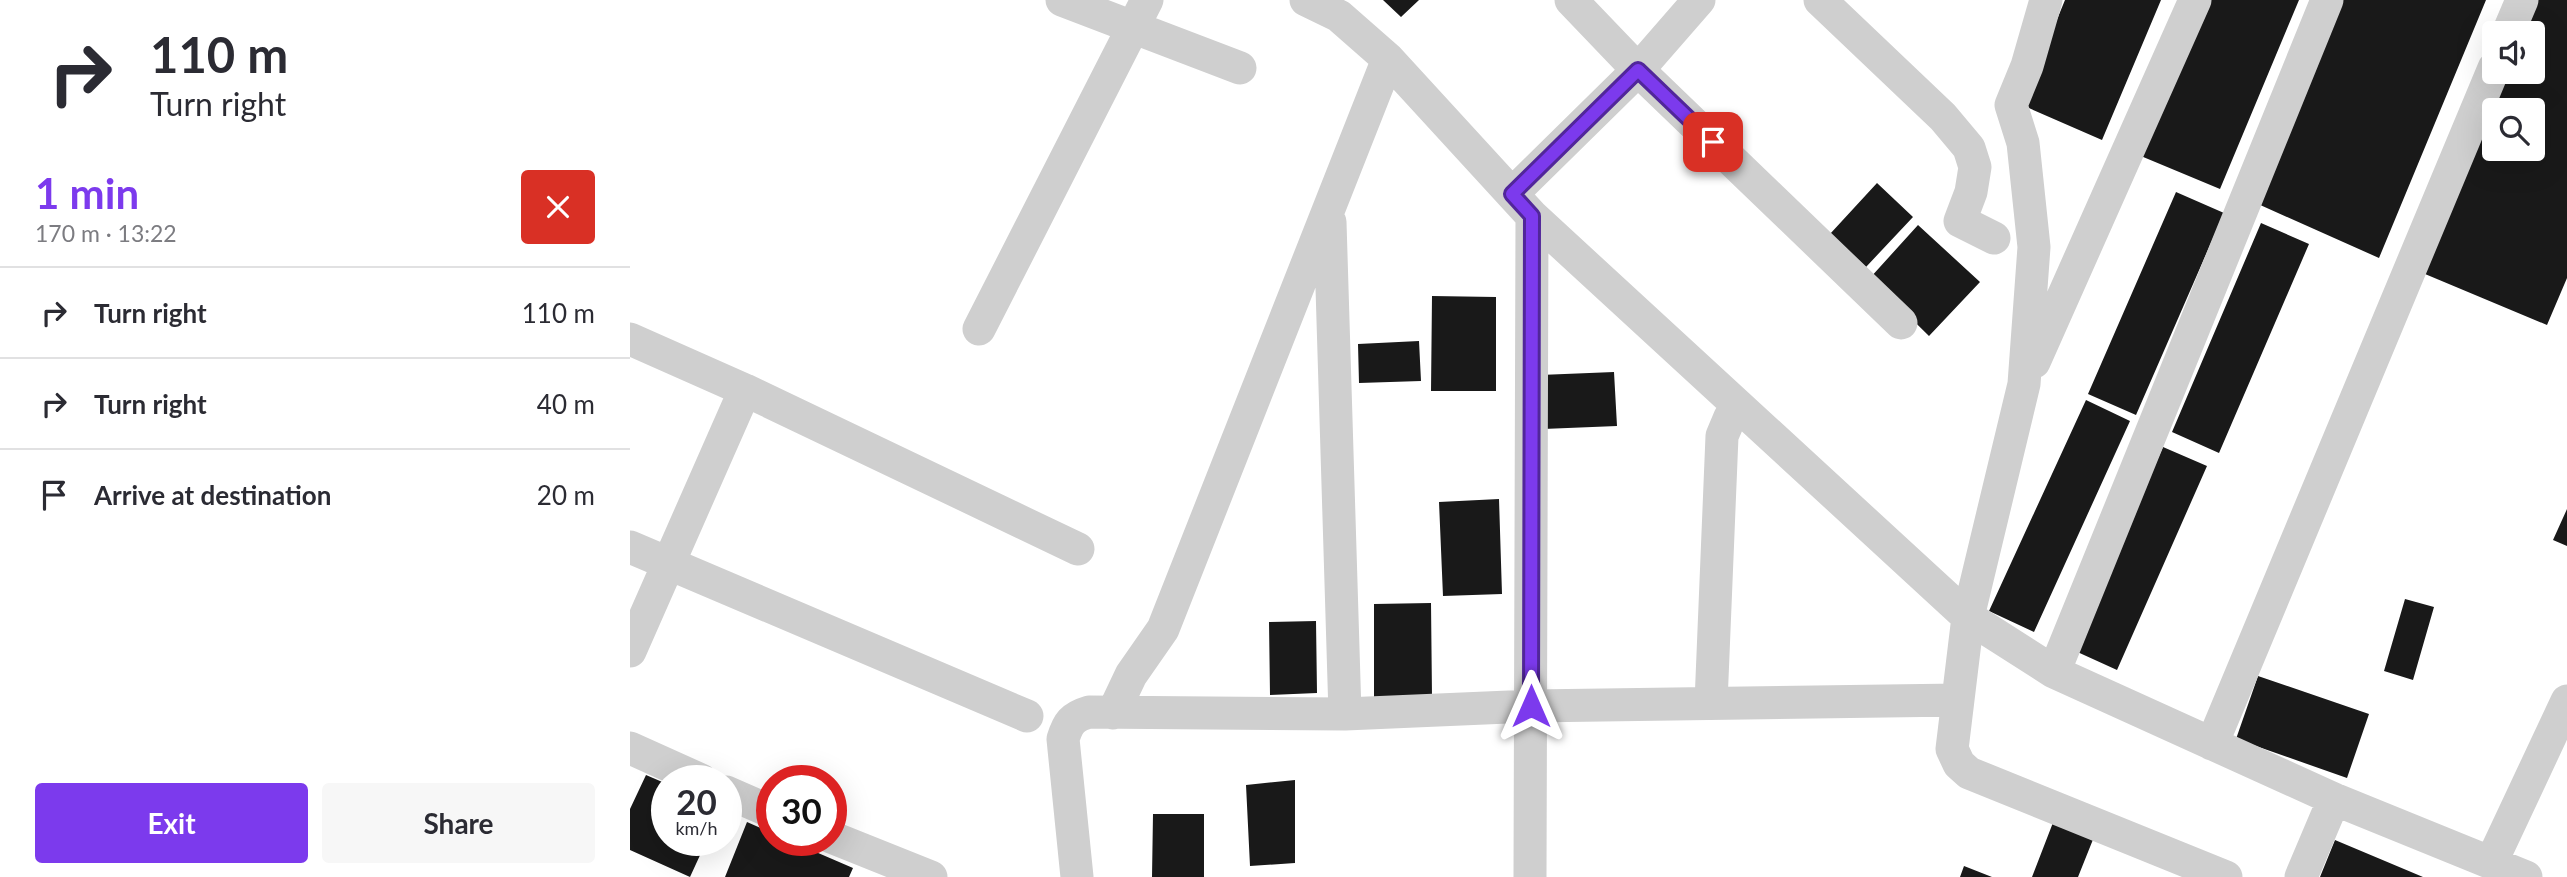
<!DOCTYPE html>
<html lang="en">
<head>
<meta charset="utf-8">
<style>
  body { margin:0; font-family:Lato,sans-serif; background:#f7f7f7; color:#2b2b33; height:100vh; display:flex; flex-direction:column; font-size:26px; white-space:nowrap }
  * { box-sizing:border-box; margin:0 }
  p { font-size:23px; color:#7c7c81 }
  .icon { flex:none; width:38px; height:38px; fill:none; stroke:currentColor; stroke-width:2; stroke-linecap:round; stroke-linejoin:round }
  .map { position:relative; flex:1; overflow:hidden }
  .sheet { display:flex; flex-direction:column; background:#fff; width:630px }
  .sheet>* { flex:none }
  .guide { background:#fff; color:#2b2b33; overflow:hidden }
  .fabs { position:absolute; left:1852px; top:21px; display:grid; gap:14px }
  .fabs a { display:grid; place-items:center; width:63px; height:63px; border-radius:7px; background:#fff; box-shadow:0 7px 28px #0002; font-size:35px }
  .speed { position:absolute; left:21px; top:765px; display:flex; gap:14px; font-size:35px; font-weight:700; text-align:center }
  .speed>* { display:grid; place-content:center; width:91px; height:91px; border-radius:50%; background:#fff; box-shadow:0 7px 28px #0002; line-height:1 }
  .speed small { font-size:18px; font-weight:400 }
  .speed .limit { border:10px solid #d22; background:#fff; color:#111 }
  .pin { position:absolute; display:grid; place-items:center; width:60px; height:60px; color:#fff; margin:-30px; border-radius:14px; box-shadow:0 4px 10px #0006 }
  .me { position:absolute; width:77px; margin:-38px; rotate:0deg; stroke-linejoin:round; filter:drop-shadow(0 0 5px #0008) }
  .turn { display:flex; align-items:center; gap:24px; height:147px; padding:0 35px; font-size:32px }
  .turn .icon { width:91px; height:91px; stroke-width:2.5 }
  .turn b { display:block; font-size:49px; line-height:60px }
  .round { display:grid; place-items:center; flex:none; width:74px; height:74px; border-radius:7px; background:#f7f7f7 }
  .head { display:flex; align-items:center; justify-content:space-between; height:119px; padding:0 35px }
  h1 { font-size:42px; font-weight:700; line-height:52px; color:#7c3aed }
  .action { display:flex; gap:14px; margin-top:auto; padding:14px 35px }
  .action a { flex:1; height:80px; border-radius:7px; background:#7c3aed; color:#fff; font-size:28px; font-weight:700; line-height:80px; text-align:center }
  .action a+a { background:#f7f7f7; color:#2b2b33 }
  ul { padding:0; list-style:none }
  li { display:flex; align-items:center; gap:21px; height:91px; padding:0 35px; border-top:2px solid #e1e1e2 }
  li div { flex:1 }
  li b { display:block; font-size:26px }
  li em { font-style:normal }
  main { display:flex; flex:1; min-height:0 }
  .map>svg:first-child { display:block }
  .building { fill:#191919; fill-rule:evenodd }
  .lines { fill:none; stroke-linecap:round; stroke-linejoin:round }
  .minor { stroke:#cfcfcf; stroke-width:33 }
  .route-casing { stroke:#51269a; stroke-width:18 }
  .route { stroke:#7c3aed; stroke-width:12 }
</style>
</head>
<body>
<main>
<section class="sheet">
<div class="guide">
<div class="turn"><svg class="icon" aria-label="right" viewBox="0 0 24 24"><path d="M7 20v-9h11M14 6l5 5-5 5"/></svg><div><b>110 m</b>Turn right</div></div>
</div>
<div class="head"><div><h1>1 min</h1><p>170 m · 13:22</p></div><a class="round" style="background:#d93025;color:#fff"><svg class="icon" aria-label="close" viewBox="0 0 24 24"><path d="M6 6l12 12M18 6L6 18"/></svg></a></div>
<ul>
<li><svg class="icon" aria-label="right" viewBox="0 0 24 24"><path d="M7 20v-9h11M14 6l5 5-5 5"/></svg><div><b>Turn right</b></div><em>110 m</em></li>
<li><svg class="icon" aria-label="right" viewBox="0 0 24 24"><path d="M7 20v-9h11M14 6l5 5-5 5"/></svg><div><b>Turn right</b></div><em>40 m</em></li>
<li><svg class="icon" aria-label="arrive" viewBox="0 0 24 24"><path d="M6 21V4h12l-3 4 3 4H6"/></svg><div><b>Arrive at destination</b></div><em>20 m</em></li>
</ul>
<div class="action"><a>Exit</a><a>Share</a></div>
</section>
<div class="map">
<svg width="1937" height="877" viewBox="0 0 1937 877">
  <rect width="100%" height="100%" fill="#fff"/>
  <path class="building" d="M 753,0 L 789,0 L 771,17 Z
    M 1435,0 L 1531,0 L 1472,140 L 1392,105 Z
    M 1571,0 L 1669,0 L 1590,189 L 1506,154 Z
    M 1713,0 L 1856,0 L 1749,258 L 1628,204 Z
    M 1904,0 L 1937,0 L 1937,278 L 1917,325 L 1795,274 L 1876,72 L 1902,72 L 1902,33 L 1891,33 ZM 1864,110 L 1902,110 L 1902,149 L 1864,149 Z
    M 1247,183 L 1283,217 L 1236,267 L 1200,234 Z
    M 1546,192 L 1594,213 L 1506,415 L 1458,394 Z
    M 1631,223 L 1679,244 L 1589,453 L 1542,432 Z
    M 1288,225 L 1350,282 L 1299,336 L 1240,278 Z
    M 802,296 L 866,297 L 866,391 L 801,391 Z
    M 789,341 L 791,381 L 729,383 L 728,344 Z
    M 984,372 L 987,426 L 913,429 L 910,375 Z
    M 1456,400 L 1500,421 L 1404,632 L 1359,611 Z
    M 1533,447 L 1577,466 L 1487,670 L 1443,650 Z
    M 869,499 L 872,594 L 813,596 L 809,502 Z
    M 1937,509 L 1937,546 L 1923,540 Z
    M 1775,599 L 1804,607 L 1783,680 L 1754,671 Z
    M 801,603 L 802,697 L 744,697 L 744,604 Z
    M 686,621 L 687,693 L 640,695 L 639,622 Z
    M 1628,676 L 1739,714 L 1717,778 L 1606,739 Z
    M 16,775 L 37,784 L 37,840 L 77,840 L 60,877 L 0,850 L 0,809 Z
    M 665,780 L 665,863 L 620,866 L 616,785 Z
    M 523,814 L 574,814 L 574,877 L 522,877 Z
    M 1424,820 L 1464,837 L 1448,877 L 1402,877 Z
    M 117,822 L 142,833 L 142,840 L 158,840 L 223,868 L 219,877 L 95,877 Z
    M 1705,840 L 1793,877 L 1690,877 Z
    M 1334,866 L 1362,877 L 1330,877 Z"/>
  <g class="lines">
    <path class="minor" d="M 432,0 L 610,68
      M 676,0 L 709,16 L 758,59 L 902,216 L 1338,617 L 1424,672 L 1704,799 L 1896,877
      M 941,0 L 1008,70 L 1271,323
      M 1190,0 L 1313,117 L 1339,148 L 1345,167 L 1341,192 L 1330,221 L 1364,238
      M 1416,0 L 1397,66 L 1381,105 L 1393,143 L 1404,247 L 1394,384 L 1338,617 L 1322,749 L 1329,764 L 1339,773 L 1596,877
      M 1878,33 L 1892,0
      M 882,194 L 1008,70 L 1069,0
      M 700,222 L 715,714
      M 349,329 L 517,0
      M 0,339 L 115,390 L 448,549
      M 1404,362 L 1565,0
      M 0,547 L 397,716
      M 0,651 L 115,390
      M 1424,672 L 1697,0
      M 1081,703 L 1092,436 L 1100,417 L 1109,407
      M 483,713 L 501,675 L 533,629 L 758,59
      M 1582,744 L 1864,68
      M 0,748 L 71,780
      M 96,792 L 142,812
      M 201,837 L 301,877
      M 1861,863 L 1937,701
      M 447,877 L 433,739 C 438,723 442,717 459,712 L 715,714 L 902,706 L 1328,700
      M 900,877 L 902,216
      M 1671,877 L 1704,799"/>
  </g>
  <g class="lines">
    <defs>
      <path id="route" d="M 901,706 L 902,216 L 882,194 L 1008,70 L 1083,142"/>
    </defs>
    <use href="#route" class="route-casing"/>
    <use href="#route" class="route"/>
  </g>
</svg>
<div class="fabs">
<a><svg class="icon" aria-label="sound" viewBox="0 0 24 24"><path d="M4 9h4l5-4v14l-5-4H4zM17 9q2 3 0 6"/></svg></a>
<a><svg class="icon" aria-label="search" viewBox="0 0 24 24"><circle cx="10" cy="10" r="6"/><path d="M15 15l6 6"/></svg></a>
</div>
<div class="speed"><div>20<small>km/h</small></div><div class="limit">30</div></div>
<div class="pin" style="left:1083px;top:142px;background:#d93025"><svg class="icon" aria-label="arrive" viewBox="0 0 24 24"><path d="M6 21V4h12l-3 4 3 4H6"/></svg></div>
<svg class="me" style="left:901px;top:706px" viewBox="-20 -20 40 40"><path d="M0-17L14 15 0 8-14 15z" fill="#7c3aed" stroke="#fff" stroke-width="4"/></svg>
</div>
</main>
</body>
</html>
